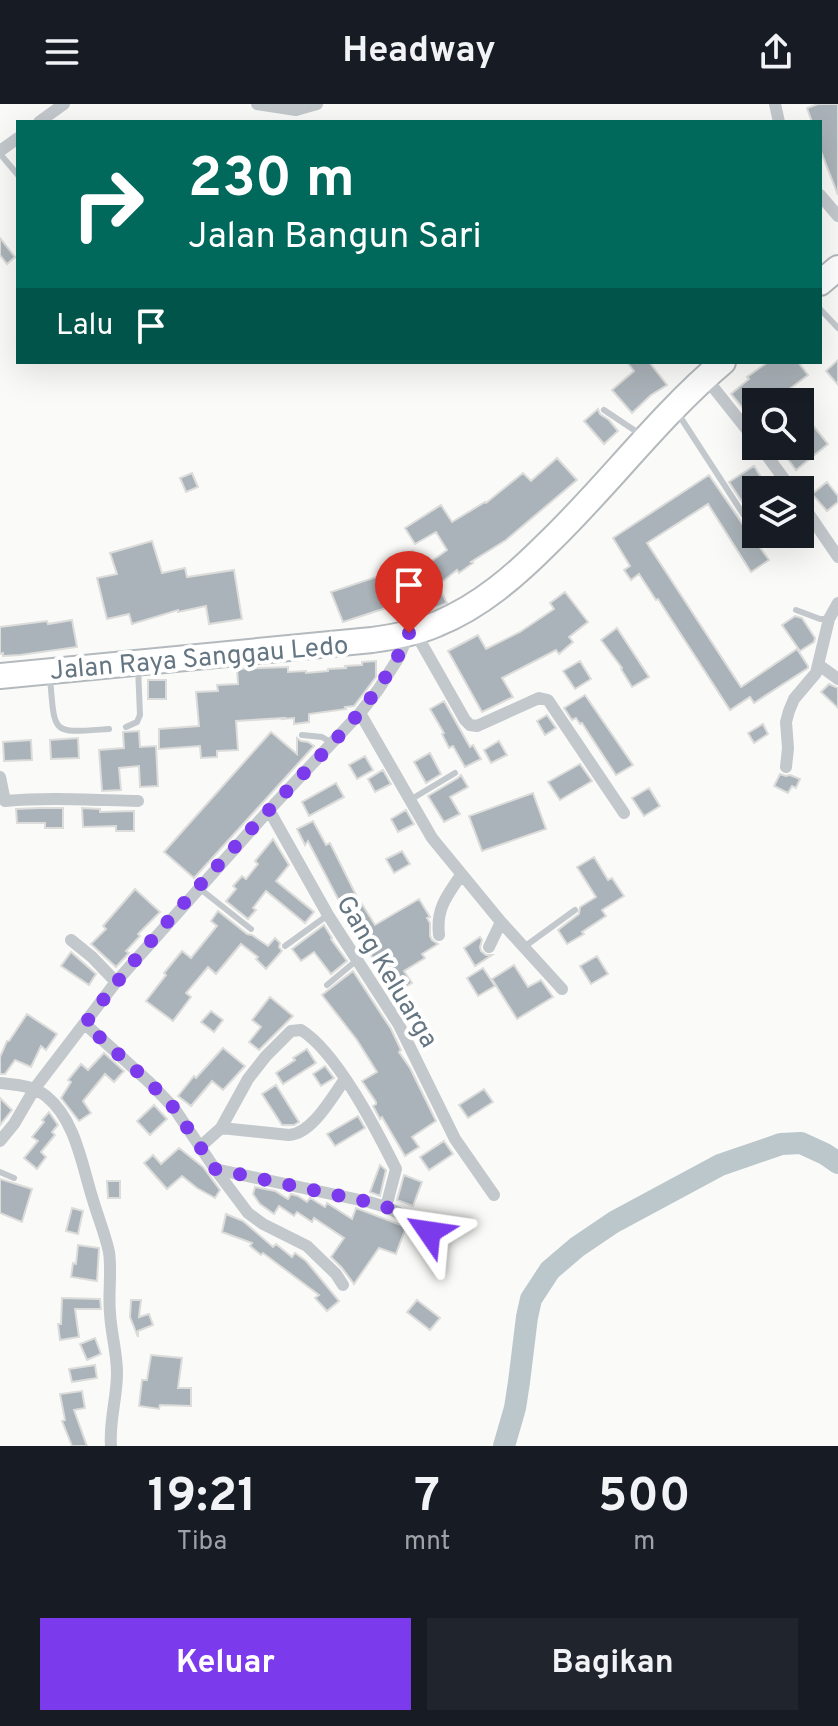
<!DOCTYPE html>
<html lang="id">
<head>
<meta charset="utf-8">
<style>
  body { margin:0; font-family:Overpass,sans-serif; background:#20242c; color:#f1f3f6; height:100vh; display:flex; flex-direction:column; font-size:30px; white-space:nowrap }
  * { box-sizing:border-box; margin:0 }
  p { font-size:26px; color:#9ea1a6 }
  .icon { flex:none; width:44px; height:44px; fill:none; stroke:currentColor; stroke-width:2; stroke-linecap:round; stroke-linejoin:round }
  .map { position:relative; height:1342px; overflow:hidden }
  .side { display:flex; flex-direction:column; background:#171b24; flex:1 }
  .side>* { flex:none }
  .top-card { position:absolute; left:16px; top:16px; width:806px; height:244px; border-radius:0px; box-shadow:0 8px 32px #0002; background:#00695c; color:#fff; overflow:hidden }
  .tools { position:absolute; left:742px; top:284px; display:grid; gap:16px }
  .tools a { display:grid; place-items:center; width:72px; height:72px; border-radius:0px; background:#171b24; box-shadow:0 8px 32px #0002; font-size:40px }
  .pin { position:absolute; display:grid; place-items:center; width:68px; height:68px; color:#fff; margin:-82px -34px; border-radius:50% 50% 50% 0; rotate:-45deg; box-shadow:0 0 8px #0007 }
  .pin .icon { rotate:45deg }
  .me { position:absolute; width:88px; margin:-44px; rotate:302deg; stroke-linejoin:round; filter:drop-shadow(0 0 6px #0008) }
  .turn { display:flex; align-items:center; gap:28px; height:168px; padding:0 40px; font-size:36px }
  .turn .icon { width:104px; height:104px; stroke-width:2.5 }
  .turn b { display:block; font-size:56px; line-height:68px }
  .then { display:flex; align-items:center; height:76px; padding:0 40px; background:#0003; gap:16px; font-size:30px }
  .eta { display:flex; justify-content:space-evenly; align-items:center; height:136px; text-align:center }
  .eta b { font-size:48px; font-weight:700; line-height:56px }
  .cta { display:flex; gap:16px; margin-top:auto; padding:16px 40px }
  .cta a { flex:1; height:92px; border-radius:0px; background:#7c3aed; color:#fff; font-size:32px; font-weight:700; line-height:92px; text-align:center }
  .cta a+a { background:#20242c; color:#f1f3f6 }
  header { display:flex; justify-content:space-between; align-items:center; height:104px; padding:0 40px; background:#171b24; font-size:36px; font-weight:700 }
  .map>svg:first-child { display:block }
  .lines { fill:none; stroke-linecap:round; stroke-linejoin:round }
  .river { stroke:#bbc7cb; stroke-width:22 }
  .building { fill:#aab3b9; stroke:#dcdcda; stroke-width:2 }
  .highway-casing { stroke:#b4b9bd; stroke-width:28 }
  .lane { stroke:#c3c8cc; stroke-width:6 }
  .street { stroke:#c3c8cc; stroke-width:12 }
  .highway { stroke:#fff; stroke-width:24 }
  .route { stroke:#7c3aed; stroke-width:14; stroke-dasharray:0 25.2 }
  .labels { text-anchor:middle; stroke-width:8; stroke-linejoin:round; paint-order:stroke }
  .street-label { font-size:26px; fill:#657683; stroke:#fff }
</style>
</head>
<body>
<header><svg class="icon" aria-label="menu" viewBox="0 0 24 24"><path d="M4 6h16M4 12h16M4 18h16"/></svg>Headway<svg class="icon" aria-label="share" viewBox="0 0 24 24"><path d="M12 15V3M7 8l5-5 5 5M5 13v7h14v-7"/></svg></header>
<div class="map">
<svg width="838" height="1342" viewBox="0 0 838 1342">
  <rect width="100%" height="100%" fill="#fafaf8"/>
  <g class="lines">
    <path class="river" d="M 504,1342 L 515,1304 L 519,1278 L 527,1213 L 531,1195 L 550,1166 L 577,1143 L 614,1118 L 720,1061 L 781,1040 L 801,1039 L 825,1050 L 838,1059"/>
  </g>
  <path class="building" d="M 818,0 L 838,0 L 838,91 L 820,45 L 820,18 L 812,18 L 807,4 Z
    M 0,134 L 15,153 L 7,160 L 0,151 Z
    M 838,256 L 838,281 L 826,267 Z
    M 627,258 L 649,258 L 667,281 L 651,291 L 632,309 L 612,286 L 634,267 Z
    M 768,258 L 798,258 L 808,271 L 772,298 L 766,298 L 762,293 L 745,307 L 731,290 L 749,275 L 747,273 Z
    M 598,305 L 600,310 L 609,316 L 618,327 L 604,340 L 584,317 Z
    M 811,319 L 828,340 L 796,366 L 778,342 L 800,342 L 800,328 Z
    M 557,354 L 577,376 L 506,436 L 471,458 L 473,459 L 459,469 L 457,466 L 438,481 L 447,499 L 426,508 L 419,494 L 421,493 L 400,453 L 413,447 L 422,464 L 447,446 L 436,428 L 415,440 L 405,424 L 441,401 L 452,418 L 485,398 L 486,399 L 523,369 L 531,377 Z
    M 754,362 L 769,386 L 756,386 L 756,438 L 769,456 L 751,468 L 708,400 L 647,439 L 741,583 L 797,545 L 808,562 L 808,564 L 754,599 L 750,593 L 730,606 L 658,495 L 656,496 L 639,470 L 631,476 L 624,466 L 630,462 L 613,434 L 709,371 L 744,422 L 747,425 L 752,424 L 755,421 L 754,416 L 729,378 Z
    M 192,369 L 198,383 L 186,388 L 180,374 Z
    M 827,378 L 838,392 L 838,398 L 827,407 L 812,390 Z
    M 152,437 L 162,469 L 185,464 L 187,473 L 234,466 L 242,515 L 209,520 L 206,502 L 178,508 L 178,506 L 132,520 L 129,510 L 107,515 L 97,474 L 117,470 L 110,449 Z
    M 379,472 L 389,503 L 343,518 L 331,488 Z
    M 565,488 L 588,518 L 569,533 L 573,538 L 559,550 L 556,546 L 502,574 L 513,593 L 482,608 L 448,547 L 478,531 L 486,545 L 520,528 L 554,505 L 550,499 Z
    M 795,512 L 802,514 L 815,534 L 814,538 L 800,547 L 782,521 Z
    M 72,516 L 77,543 L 20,551 L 3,552 L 3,549 L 0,550 L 0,523 L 47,517 L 48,520 Z
    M 617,524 L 649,573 L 632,583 L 621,565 L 622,564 L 601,536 Z
    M 376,557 L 376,573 L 354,602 L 345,603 L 346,605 L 309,610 L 309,618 L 294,620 L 294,614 L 283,615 L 284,614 L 236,617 L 238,646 L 217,647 L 217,653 L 201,654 L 200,642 L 159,645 L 159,625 L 199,622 L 196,588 L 218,587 L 217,581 L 238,580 L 237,565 L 288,563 L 288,568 L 306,567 L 306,569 L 328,567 L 328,565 L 346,564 L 345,562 L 362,561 L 362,558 Z
    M 580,557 L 591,575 L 575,585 L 563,567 Z
    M 148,576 L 166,576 L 166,595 L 148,595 Z
    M 829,580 L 838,584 L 838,604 L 821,588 Z
    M 585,591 L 633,661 L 616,671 L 582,619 L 580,620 L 576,614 L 572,616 L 564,604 Z
    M 444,597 L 470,643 L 473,641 L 481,655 L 465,663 L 453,642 L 449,644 L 442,630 L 444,629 L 430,605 Z
    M 547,611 L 556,624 L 545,631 L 537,617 Z
    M 763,620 L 768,630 L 754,639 L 748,629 Z
    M 139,627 L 140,643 L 156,642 L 158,682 L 140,683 L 139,662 L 119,664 L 121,686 L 102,687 L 99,646 L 124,644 L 123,628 Z
    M 271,628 L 297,650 L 297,634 L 301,637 L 308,638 L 314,642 L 194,774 L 164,748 Z
    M 78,634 L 79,654 L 51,655 L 50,636 Z
    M 31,636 L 32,656 L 4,657 L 3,638 Z
    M 499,637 L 507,651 L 491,659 L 484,646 Z
    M 430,649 L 441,670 L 426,679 L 414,658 Z
    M 365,652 L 373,666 L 357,675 L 349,661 Z
    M 580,660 L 592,677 L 560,696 L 548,678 Z
    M 383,666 L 391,680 L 375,688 L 368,675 Z
    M 780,670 L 786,672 L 790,671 L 800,675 L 796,684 L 792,682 L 788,689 L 774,682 Z
    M 461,671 L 468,683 L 450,693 L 460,710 L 444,718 L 428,692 L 458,674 Z
    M 336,679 L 344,693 L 309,712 L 302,698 Z
    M 649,684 L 660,702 L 644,712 L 632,694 Z
    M 533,689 L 546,725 L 482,747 L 469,712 Z
    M 40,704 L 63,704 L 63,724 L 45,724 L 45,719 L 17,719 L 16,705 Z
    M 82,704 L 100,705 L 100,708 L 134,707 L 134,727 L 116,727 L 116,722 L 83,723 Z
    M 406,706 L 414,720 L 398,728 L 391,715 Z
    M 313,717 L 326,741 L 330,739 L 355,789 L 375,821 L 419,795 L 430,813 L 427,814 L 430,819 L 430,832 L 432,836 L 438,840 L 422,850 L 425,854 L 404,867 L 412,879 L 395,889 L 351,820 L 308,737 L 305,741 L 297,725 Z
    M 273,735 L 289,761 L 276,777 L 314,808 L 305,819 L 266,787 L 253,804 L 256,806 L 248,815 L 226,797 L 236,785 L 233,782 L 242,772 L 246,775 L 258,760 L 255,757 Z
    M 402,747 L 410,760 L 394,769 L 386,755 Z
    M 594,753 L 608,776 L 612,774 L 624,792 L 602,806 L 606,812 L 582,828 L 584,830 L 567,840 L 558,826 L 579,810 L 580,803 L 596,793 L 577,763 Z
    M 135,785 L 160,808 L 138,830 L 140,832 L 126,847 L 129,849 L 116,863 L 91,840 L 106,825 L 103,822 Z
    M 218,807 L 247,830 L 252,831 L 268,842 L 275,834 L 280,839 L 279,843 L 282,847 L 266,865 L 256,855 L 258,853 L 241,840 L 216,870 L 208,863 L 186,889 L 191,893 L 173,917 L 146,897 L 166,871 L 164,869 L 182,847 L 191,854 L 217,822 L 211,817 Z
    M 324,821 L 332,834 L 331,835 L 347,857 L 331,870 L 314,848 L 301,857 L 292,845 Z
    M 480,833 L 482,836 L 480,843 L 481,847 L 486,851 L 492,851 L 475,862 L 464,844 Z
    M 71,848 L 96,870 L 89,881 L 61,862 Z
    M 597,852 L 608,870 L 591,880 L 580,862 Z
    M 514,861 L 528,883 L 541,876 L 553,893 L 517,915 L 492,875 Z
    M 483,864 L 495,882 L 478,892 L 467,874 Z
    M 353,867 L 391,925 L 401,946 L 399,948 L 410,964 L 436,1017 L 412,1033 L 419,1043 L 405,1052 L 382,1013 L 380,1015 L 373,1002 L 376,1000 L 376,998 L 362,977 L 377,968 L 357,936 L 322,891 Z
    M 270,893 L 293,912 L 259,946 L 249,938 L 261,923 L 252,916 Z
    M 211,907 L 223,916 L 214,928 L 201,918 Z
    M 27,910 L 57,930 L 46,946 L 41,942 L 31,963 L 15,956 L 5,970 L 0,970 L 0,953 L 7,937 L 9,937 Z
    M 223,944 L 245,962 L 223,986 L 212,977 L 191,1002 L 178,992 L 194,972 L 196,974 Z
    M 307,945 L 316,959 L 283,980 L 276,969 L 295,956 L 293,954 Z
    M 104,949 L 124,967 L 114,978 L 105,970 L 83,997 L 91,1009 L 79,1017 L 61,994 L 71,978 L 68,976 L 81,960 L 88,966 Z
    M 325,962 L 334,974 L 321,982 L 313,970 Z
    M 276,981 L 299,1018 L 294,1021 L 282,1021 L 262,990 Z
    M 484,985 L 493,998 L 468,1014 L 459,1001 Z
    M 0,994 L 12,1006 L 0,1021 Z
    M 154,1001 L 167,1015 L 150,1031 L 137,1017 Z
    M 49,1008 L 58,1021 L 52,1028 L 55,1031 L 41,1048 L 46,1053 L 37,1065 L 24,1054 L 38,1037 L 32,1033 L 44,1018 L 42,1016 Z
    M 358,1012 L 365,1024 L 335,1042 L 327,1030 Z
    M 444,1037 L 453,1050 L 429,1066 L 420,1053 Z
    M 179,1044 L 203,1063 L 220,1086 L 215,1094 L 197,1084 L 182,1072 L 167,1085 L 144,1059 L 153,1051 L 161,1060 Z
    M 380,1061 L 386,1066 L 380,1092 L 370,1088 Z
    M 404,1071 L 422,1078 L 413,1102 L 397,1096 Z
    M 0,1075 L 32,1085 L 22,1118 L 0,1109 Z
    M 107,1077 L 120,1077 L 120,1094 L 108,1094 Z
    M 255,1083 L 275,1087 L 288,1095 L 291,1090 L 298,1092 L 307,1098 L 310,1094 L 312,1095 L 325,1103 L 327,1099 L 352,1115 L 356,1104 L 406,1123 L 396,1150 L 379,1144 L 354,1180 L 342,1164 L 331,1153 L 344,1134 L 314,1114 L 312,1118 L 297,1108 L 294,1112 L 279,1102 L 274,1110 L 260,1100 L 253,1090 Z
    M 72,1104 L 83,1107 L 78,1130 L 66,1127 Z
    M 226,1110 L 243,1117 L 273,1143 L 276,1140 L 292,1153 L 295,1149 L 306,1157 L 339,1197 L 327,1207 L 315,1194 L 319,1191 L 263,1149 L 261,1151 L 250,1142 L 252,1139 L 222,1128 Z
    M 78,1141 L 99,1144 L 97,1177 L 71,1173 L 73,1159 L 76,1160 Z
    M 62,1194 L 100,1195 L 101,1205 L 75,1205 L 79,1233 L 60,1236 L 58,1220 L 61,1220 Z
    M 131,1196 L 141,1196 L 139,1213 L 149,1210 L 153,1221 L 138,1227 L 138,1233 L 130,1213 Z
    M 417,1196 L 440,1214 L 430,1226 L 407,1208 Z
    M 95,1234 L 101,1250 L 87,1256 L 80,1240 Z
    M 151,1251 L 182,1254 L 178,1284 L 191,1284 L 191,1302 L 160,1301 L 159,1305 L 139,1302 L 142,1276 L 147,1276 Z
    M 95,1261 L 97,1274 L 72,1278 L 69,1265 Z
    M 82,1287 L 85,1304 L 74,1306 L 87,1342 L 72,1342 L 62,1317 L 65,1316 L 60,1290 Z"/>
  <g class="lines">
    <defs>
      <path id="highway" d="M 820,179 L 838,164
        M 0,572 L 372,536 C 394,533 417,529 437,520 C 481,502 516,471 549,438 C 609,380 659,312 723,258"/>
    </defs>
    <use href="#highway" class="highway-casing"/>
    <path class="lane" d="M 0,50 L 18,71
      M 820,205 L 838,224
      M 604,306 L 640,330
      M 677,308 L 749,419
      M 796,506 L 820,515 L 829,515
      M 50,574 C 55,632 51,629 109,625
      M 126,623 L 137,618 L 140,611 L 138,563
      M 302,631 L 322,633 L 332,639
      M 410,696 L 455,669
      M 199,784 L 251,825
      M 285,842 L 328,811
      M 524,843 L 575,806
      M 327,881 L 357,856
      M 0,1068 L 14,1074"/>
    <path class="street" d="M 257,0 L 296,6 L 317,0
      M 775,0 L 779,18
      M 39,18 L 64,0
      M 0,47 L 18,34
      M 820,91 L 838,112
      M 705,273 L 756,337
      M 760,342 L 792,386
      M 800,397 L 838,453
      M 415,528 L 465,616 L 470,621 L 477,622 L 539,594 L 548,596 L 624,709
      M 819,561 L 838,575
      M 360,609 L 432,734 L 501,818 L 562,885
      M 786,663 L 788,644 L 786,618 L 789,607 L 794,595 L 816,569 L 829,515 L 838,499
      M 0,673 L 5,697 C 49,693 93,696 138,697
      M 269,706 L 328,811 L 399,921 L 455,1035 L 494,1091
      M 439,831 C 436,804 447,792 461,771
      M 71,836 L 92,853 L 116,878
      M 489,843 L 501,818
      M 85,920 L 150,979 L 174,1004 L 215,1065 L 248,1109 L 263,1120 L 307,1142 L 336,1170 L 343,1181
      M 0,979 C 17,981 32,981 46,992 C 76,1016 82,1062 93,1096 C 98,1113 105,1130 109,1148 C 112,1168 108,1189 110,1209 C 111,1229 117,1249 117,1269 C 117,1294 109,1317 111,1342
      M 221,1024 L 289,1031 C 312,1030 332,993 345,975
      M 0,1037 L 14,1020 L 35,984 L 116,878 L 269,706 L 360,609 L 378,586 L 399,553 L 408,531
      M 201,1042 L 221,1024 L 248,975 L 266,952 L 291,927 L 301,926 C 337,948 377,1027 396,1065 L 386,1103
      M 215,1065 L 369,1098 L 386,1103 L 428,1123 L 425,1145"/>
    <use href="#highway" class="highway"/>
  </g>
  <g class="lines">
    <path class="route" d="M 409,529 C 379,600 320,650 269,706 C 205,775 141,844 85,920 L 150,979 L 174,1004 L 215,1065 L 369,1098 L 386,1103 L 425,1120 L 428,1123 L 429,1128"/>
  </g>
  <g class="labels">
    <g class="street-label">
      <text transform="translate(199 553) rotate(-5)" y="9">Jalan Raya Sanggau Ledo</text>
      <text transform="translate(388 867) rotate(59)" y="9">Gang Keluarga</text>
    </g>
  </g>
</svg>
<div class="tools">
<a><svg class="icon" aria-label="search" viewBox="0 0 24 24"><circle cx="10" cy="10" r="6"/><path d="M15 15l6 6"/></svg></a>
<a><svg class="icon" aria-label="layers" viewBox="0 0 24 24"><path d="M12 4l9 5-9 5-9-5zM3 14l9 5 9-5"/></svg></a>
</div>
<div class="pin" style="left:409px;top:529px;background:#d93025"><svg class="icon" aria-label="arrive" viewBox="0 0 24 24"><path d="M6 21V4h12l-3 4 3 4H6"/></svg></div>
<svg class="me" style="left:429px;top:1128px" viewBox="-20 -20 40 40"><path d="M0-17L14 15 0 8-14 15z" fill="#7c3aed" stroke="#fff" stroke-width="4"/></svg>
<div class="top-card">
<div class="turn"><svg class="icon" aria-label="right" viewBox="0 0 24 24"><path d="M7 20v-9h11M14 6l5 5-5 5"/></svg><div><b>230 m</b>Jalan Bangun Sari</div></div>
<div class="then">Lalu<svg class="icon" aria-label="arrive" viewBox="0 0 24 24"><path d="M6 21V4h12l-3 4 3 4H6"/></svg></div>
</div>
</div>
<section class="side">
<div class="eta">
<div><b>19:21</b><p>Tiba</p></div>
<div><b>7</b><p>mnt</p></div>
<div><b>500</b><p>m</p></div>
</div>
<div class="cta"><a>Keluar</a><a>Bagikan</a></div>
</section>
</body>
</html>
